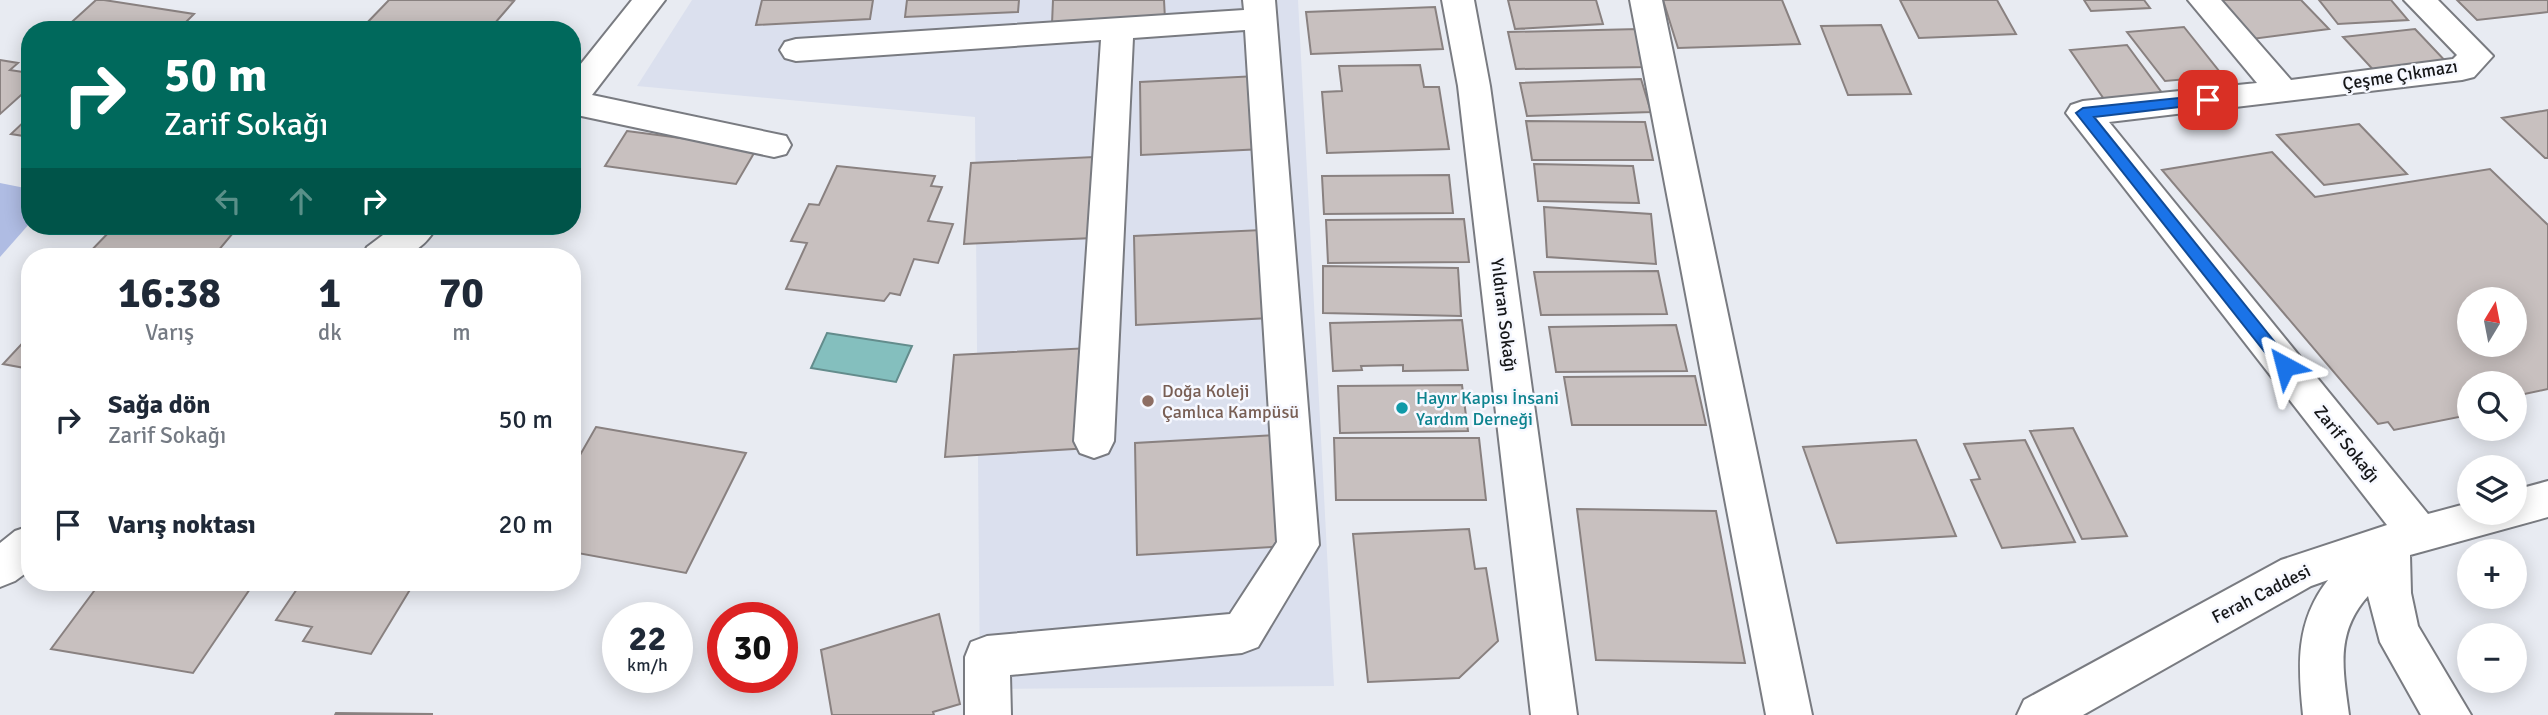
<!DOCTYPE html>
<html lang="tr">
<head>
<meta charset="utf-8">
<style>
  body { margin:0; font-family:Signika,sans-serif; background:#f6f6f7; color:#1f2937; height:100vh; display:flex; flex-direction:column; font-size:26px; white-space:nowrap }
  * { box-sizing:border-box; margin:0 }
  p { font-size:23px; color:#747a83 }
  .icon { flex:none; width:38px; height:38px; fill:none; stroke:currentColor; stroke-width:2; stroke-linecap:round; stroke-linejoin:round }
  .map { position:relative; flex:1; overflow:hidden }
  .side { position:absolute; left:21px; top:248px; width:560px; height:343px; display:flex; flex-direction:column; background:#fff; border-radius:28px; box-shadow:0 4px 18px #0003 }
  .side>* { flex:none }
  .banner { position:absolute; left:21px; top:21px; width:560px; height:214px; border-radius:28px; box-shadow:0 4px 18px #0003; background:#00695c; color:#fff; overflow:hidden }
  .needle { width:46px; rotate:10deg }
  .controls { position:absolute; left:2457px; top:287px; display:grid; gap:14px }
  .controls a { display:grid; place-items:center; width:70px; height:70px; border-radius:50%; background:#fff; box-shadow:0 4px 18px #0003; font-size:35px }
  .speed { position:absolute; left:602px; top:602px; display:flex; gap:14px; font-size:35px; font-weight:700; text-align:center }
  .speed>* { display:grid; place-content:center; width:91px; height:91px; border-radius:50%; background:#fff; box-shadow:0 4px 18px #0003; line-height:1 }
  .speed small { font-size:18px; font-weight:400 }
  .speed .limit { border:10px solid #d22; background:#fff; color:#111 }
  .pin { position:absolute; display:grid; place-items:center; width:60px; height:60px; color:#fff; margin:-30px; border-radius:14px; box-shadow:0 4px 10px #0006 }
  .me { position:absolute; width:77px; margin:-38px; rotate:322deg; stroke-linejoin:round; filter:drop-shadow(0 0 5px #0008) }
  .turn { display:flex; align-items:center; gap:24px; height:147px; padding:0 28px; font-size:32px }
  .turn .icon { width:91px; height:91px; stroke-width:2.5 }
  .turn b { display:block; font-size:49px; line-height:60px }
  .lanes { display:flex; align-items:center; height:66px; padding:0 28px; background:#0003; justify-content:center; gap:35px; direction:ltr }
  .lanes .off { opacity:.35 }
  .eta { display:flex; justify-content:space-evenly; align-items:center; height:119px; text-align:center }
  .eta b { font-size:42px; font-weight:700; line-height:49px }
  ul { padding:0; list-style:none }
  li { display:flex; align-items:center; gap:21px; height:105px; padding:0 28px }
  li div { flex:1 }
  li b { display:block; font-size:26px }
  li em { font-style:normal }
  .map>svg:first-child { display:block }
  .built { fill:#dbe0ee }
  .green { fill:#afbce3 }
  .water { fill:#84bfbe; stroke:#638c8c; stroke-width:2 }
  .building { fill:#c8c0bf; stroke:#898180; stroke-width:2; fill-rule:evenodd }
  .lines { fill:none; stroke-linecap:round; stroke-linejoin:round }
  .minor-casing { stroke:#797b81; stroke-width:4 }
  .minor { fill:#fff; fill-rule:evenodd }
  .route { fill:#1a73e8; stroke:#114b97; stroke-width:2 }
  .education-dot { fill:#8d6e63; stroke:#f6f8ff; stroke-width:2.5 }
  .culture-dot { fill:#0f9aa8; stroke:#f6f8ff; stroke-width:2.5 }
  .labels { text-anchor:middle; stroke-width:5; stroke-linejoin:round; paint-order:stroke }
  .street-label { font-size:18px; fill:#151618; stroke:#f6f8ff }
  .education-label { font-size:18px; fill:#785e54; stroke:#f6f8ff; text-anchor:start }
  .culture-label { font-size:18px; fill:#0d838f; stroke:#f6f8ff; text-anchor:start }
</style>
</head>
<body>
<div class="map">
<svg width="2548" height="715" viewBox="0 0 2548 715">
  <rect width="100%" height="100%" fill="#e8ebf2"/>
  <path class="built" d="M 692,0 L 1298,0 L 1334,686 L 980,689 L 975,117 L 637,86 Z"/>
  <path class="green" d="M 0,183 L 30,189 L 30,223 L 0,257 Z"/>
  <path class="water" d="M 827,333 L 912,346 L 896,382 L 811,368 Z"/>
  <path class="building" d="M 96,0 L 104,0 L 194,14 L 178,30 L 63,30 Z
    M 389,0 L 508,0 L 514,1 L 489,30 L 383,30 L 364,26 Z
    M 762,0 L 873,0 L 870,19 L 756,25 Z
    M 907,0 L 1019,0 L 1018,12 L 905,17 Z
    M 1053,0 L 1164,0 L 1165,19 L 1052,24 Z
    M 1508,0 L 1596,0 L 1603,24 L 1515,29 Z
    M 1663,0 L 1782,0 L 1800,44 L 1678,48 Z
    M 1900,0 L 1997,0 L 2016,34 L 1919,38 Z
    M 2084,0 L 2144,0 L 2150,8 L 2091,11 Z
    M 2217,0 L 2301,0 L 2329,29 L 2252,39 Z
    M 2319,0 L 2391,0 L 2408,20 L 2338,24 Z
    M 2457,0 L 2548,0 L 2548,12 L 2477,20 Z
    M 1435,7 L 1443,49 L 1311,54 L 1306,12 Z
    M 1881,25 L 1911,94 L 1848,95 L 1821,26 Z
    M 2184,27 L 2223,76 L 2165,81 L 2127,32 Z
    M 1639,29 L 1649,67 L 1516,69 L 1508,32 Z
    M 2415,29 L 2451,67 L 2378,75 L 2343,37 Z
    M 2127,45 L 2165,97 L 2106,102 L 2070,50 Z
    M 0,60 L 18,63 L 10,70 L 30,73 L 30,87 L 0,114 Z
    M 1420,65 L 1424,87 L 1439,87 L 1449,149 L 1327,153 L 1322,92 L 1342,91 L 1339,66 Z
    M 1257,76 L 1263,149 L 1141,155 L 1140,82 Z
    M 1641,79 L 1651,112 L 1527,116 L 1520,83 Z
    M 2548,110 L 2548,158 L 2545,158 L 2502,118 Z
    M 30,116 L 30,137 L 11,134 Z
    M 1526,121 L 1645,122 L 1653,160 L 1532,160 Z
    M 2359,124 L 2407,174 L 2324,185 L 2277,135 Z
    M 627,131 L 757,148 L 736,184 L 605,166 Z
    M 2272,152 L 2315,197 L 2490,169 L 2548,225 L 2548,389 L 2515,396 L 2515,383 L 2469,383 L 2469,415 L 2394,430 L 2388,422 L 2378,424 L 2162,170 ZM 2469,299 L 2515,299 L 2515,345 L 2469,345 Z
    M 1094,157 L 1093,238 L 964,244 L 971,163 Z
    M 1534,164 L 1633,166 L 1639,203 L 1538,201 Z
    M 837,166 L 935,176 L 931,186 L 942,187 L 928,221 L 953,224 L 938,263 L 914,259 L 900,295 L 890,293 L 884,301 L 786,289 L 807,243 L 791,241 L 809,204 L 819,205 Z
    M 1449,175 L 1453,213 L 1324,214 L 1322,176 Z
    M 1544,207 L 1651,214 L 1656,264 L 1547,257 Z
    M 1464,219 L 1469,262 L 1328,263 L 1326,220 Z
    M 121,226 L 188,226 L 233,233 L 213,257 L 85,257 L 113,228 Z
    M 1262,230 L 1270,318 L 1136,325 L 1134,236 Z
    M 1323,266 L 1458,268 L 1461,316 L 1323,313 Z
    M 1658,271 L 1667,314 L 1541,315 L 1534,272 Z
    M 1462,320 L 1468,370 L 1403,371 L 1403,365 L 1361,366 L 1362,370 L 1333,371 L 1330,323 Z
    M 1676,325 L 1687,371 L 1556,372 L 1549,327 Z
    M 30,335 L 30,369 L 3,364 Z
    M 1090,348 L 1090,448 L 945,457 L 954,355 Z
    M 1695,376 L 1706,425 L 1572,425 L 1564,377 Z
    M 1462,385 L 1468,431 L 1340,433 L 1338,386 Z
    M 596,427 L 746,453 L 686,573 L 572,552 L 572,469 Z
    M 2073,428 L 2127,536 L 2082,539 L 2030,431 Z
    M 1278,435 L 1288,546 L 1137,555 L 1135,443 Z
    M 1334,438 L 1479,438 L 1486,500 L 1336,500 Z
    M 1916,440 L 1956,536 L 1837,543 L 1803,447 Z
    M 2025,440 L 2075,542 L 2002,548 L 1971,480 L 1980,479 L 1964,444 Z
    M 1577,509 L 1716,511 L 1745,663 L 1596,660 Z
    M 1469,529 L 1475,569 L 1486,568 L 1498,641 L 1459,678 L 1368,682 L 1353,534 Z
    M 100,583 L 113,585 L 115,583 L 254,583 L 193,673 L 51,649 Z
    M 301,583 L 414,583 L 371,654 L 303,641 L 312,627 L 276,620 Z
    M 939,614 L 960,704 L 933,712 L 934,715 L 832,715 L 821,650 Z
    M 336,713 L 433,714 L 335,715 Z"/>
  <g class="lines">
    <defs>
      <path id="minor" d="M 632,0 L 665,0 L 592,95 L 786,136 L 791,145 L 786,154 L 774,157 L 572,114 L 572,75 Z
        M 1243,0 L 1275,0 L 1319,545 L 1258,647 L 1242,653 L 1010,675 L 1011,715 L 965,715 L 965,657 L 971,642 L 987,636 L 1230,614 L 1277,542 L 1245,30 L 1133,38 L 1114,441 L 1108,453 L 1094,458 L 1080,453 L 1074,441 L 1101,40 L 796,61 L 785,58 L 780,50 L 785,42 L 796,39 L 1244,10 Z
        M 1442,0 L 1474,0 L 1490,86 L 1577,715 L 1531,715 L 1458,86 Z
        M 1630,0 L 1662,0 L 1812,715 L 1766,715 Z
        M 2188,0 L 2221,0 L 2291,80 L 2453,59 L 2457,55 L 2404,0 L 2438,0 L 2493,56 L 2474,77 L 2462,80 L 2109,122 L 2428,514 L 2469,503 L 2469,513 L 2515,513 L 2515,490 L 2548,481 L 2548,517 L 2410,555 L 2411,593 L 2418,626 L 2471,715 L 2421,715 L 2380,642 L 2368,596 C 2335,633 2343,669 2349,715 L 2303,715 C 2298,666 2295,622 2328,580 L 2311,586 L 2083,715 L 2017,715 L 2024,700 L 2281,560 L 2387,525 L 2066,113 L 2071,105 L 2083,101 L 2257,83 Z
        M 395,226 L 437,226 C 418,260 396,257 362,257 L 367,247 Z
        M 30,526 L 30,570 L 15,581 L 0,587 L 0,543 L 15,531 Z"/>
    </defs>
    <use href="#minor" class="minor-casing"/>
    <use href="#minor" class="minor"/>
  </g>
  <path class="route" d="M 2208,95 L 2213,97 L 2213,103 L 2094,117 L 2290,361 L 2290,370 L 2279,370 L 2076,113 L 2083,108 Z"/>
  <circle class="education-dot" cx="1148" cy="401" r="7"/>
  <circle class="culture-dot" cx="1402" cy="408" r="7"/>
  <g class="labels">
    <g class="street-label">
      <text transform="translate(2400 75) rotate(-9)" y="6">Çeşme Çıkmazı</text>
      <text transform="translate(1504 315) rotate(83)" y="6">Yıldıran Sokağı</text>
      <text transform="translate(2347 444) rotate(51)" y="6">Zarif Sokağı</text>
      <text transform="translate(2261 594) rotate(-27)" y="6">Ferah Caddesi</text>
    </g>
    <g class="education-label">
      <text x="1162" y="397">Doğa Koleji<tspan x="1162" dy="21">Çamlıca Kampüsü</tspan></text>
    </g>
    <g class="culture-label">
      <text x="1416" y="404">Hayır Kapısı İnsani<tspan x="1416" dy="21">Yardım Derneği</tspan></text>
    </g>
  </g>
</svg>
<div class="controls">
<a><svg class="needle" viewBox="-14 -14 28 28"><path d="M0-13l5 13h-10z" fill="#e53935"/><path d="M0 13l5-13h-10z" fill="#747a83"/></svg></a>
<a><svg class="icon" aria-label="search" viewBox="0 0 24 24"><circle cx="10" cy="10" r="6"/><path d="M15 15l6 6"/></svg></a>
<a><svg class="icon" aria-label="layers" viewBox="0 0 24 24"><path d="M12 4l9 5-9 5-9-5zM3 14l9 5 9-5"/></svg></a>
<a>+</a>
<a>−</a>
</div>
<div class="speed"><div>22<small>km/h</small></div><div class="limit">30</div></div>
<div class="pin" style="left:2208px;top:100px;background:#d93025"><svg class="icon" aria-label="arrive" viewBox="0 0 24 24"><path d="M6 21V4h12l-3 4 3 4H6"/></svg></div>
<svg class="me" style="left:2285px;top:366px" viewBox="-20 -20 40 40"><path d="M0-17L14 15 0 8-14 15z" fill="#1a73e8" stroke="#fff" stroke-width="4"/></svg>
<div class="banner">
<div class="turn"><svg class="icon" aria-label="right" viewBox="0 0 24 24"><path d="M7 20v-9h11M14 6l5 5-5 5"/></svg><div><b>50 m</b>Zarif Sokağı</div></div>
<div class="lanes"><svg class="icon off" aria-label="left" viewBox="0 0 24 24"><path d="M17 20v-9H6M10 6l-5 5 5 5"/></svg><svg class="icon off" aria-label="ahead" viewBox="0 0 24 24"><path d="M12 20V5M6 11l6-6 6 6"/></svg><svg class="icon" aria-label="right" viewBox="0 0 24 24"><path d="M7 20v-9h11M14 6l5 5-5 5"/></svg></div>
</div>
<section class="side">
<div class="eta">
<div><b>16:38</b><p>Varış</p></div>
<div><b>1</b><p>dk</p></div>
<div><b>70</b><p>m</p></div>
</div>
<ul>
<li><svg class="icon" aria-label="right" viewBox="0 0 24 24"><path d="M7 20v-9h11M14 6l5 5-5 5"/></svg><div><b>Sağa dön</b><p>Zarif Sokağı</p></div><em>50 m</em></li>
<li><svg class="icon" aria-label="arrive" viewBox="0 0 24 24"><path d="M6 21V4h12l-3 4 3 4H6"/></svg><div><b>Varış noktası</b></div><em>20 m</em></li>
</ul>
</section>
</div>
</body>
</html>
